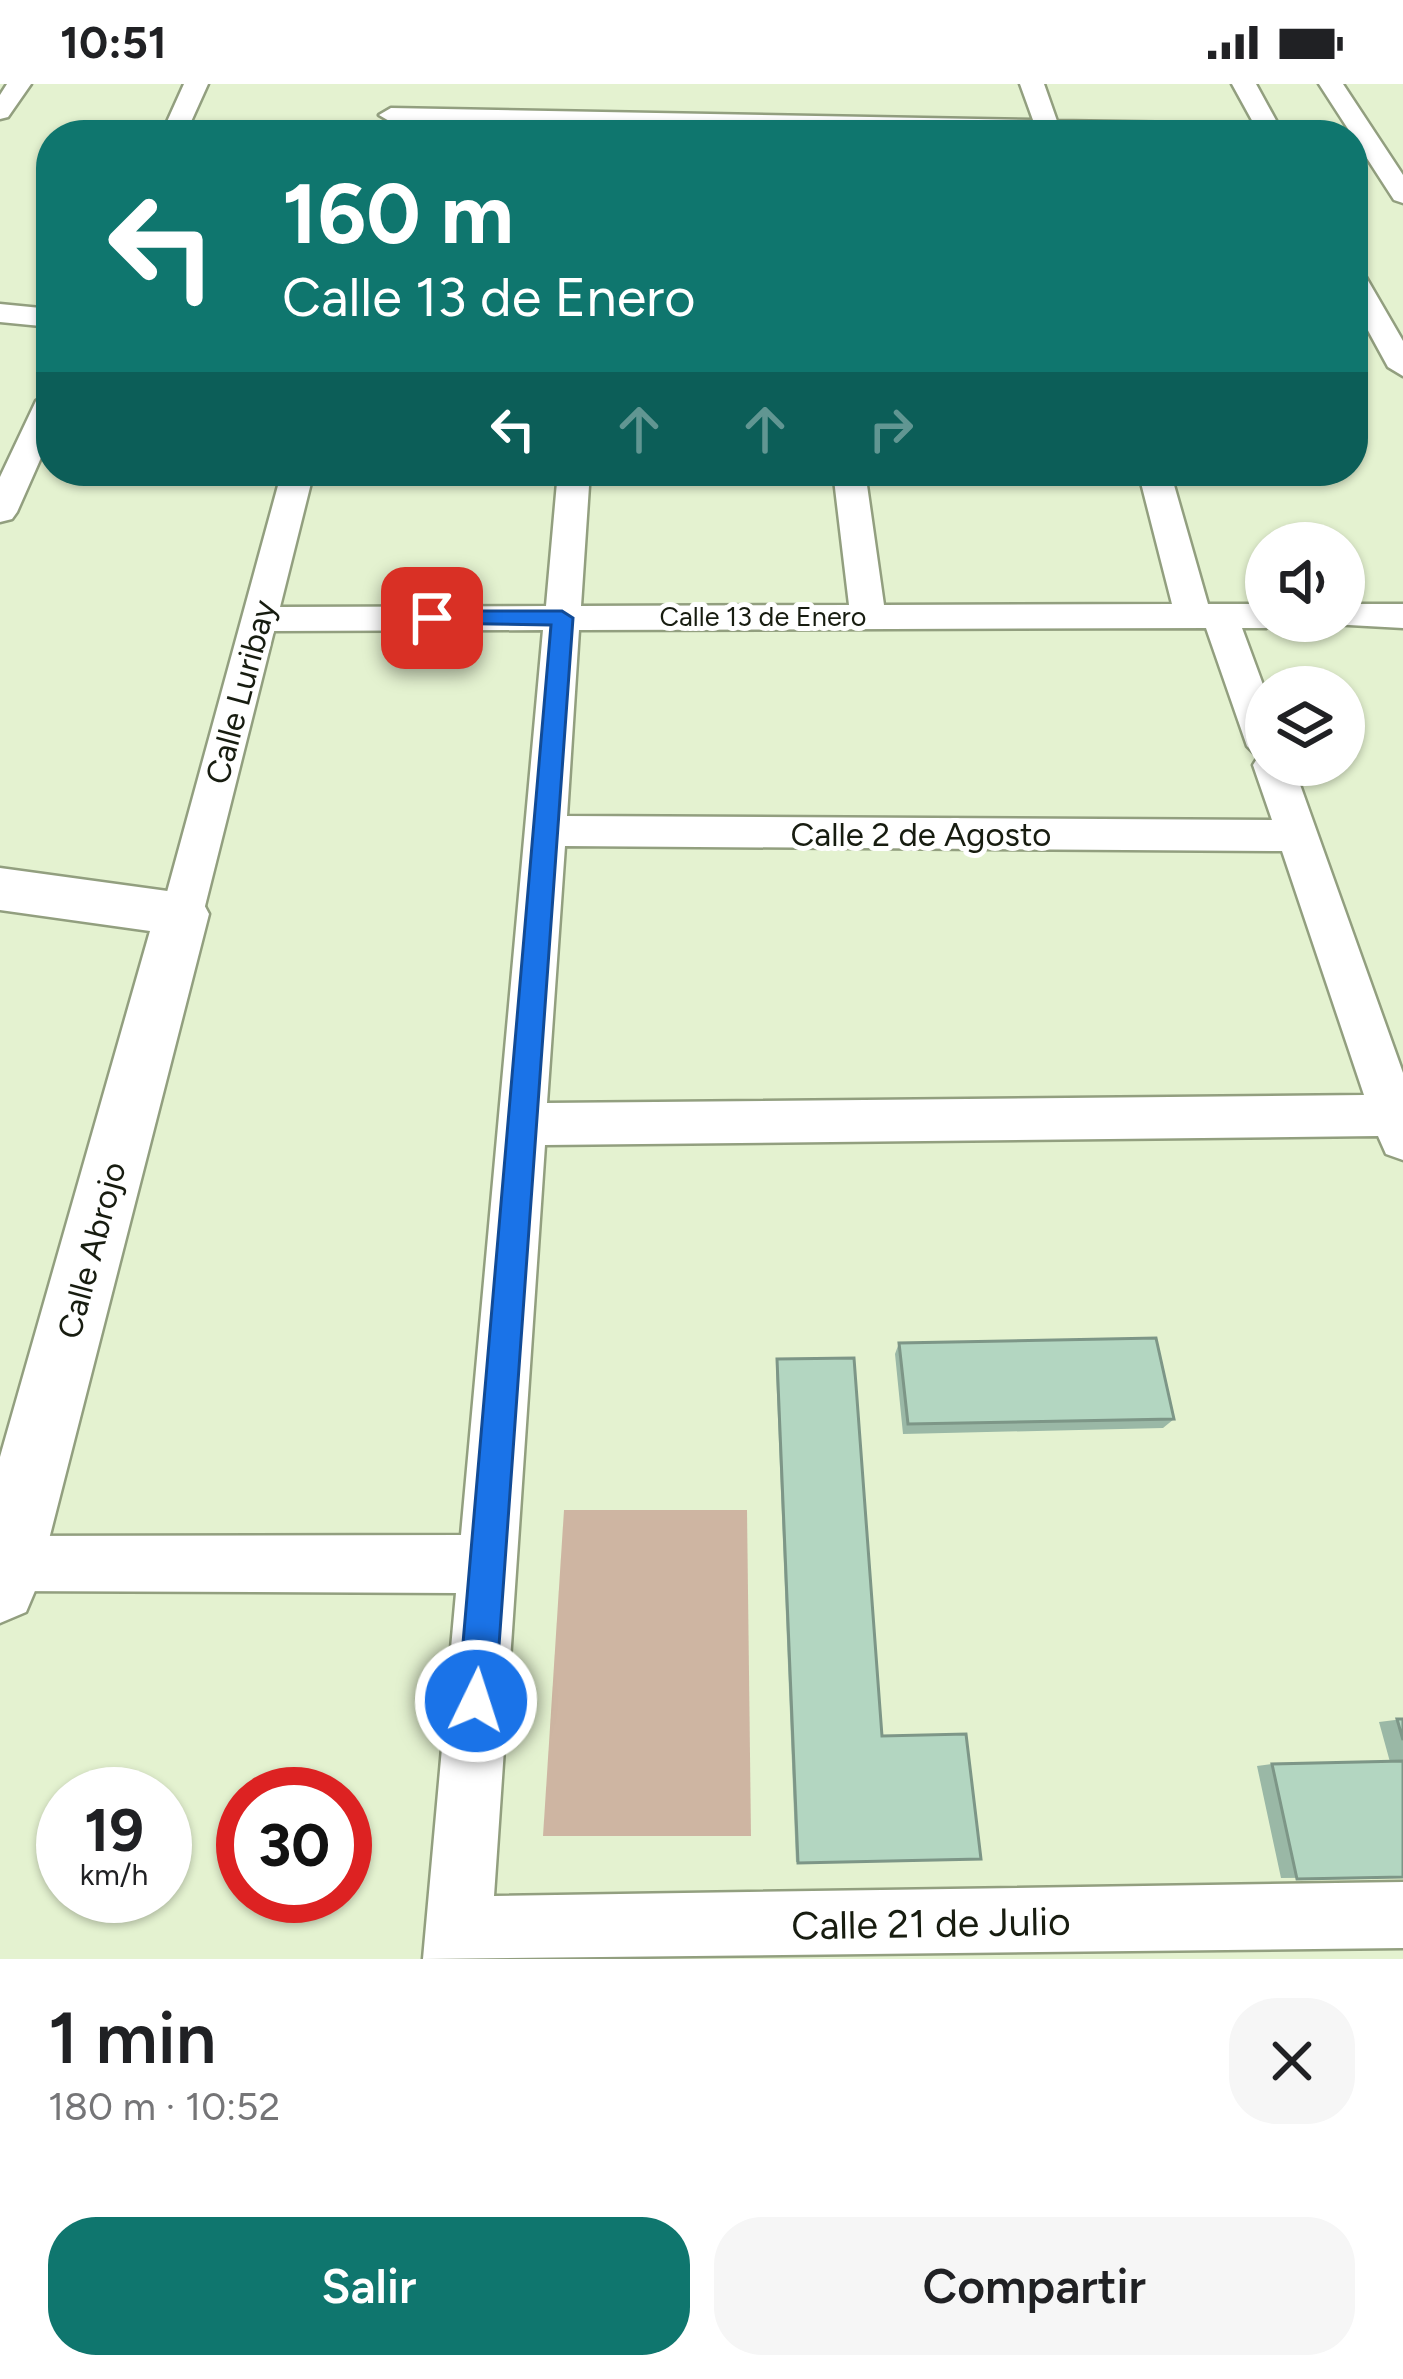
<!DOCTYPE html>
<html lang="es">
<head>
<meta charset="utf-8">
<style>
  body { margin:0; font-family:Figtree,sans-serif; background:#f6f6f6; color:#202124; height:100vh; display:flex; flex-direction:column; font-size:45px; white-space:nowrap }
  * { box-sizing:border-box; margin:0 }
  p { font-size:39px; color:#757577 }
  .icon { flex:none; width:66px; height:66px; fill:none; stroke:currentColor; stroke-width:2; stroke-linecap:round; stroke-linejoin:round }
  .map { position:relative; height:1875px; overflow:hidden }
  .panel { display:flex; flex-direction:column; background:#fff; flex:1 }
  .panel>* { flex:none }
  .hud { position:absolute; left:36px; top:36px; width:1332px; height:366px; border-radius:48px; box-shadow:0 3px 9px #0004; background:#0f766e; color:#fff; overflow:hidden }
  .controls { position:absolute; left:1245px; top:438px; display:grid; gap:24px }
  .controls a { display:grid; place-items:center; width:120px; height:120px; border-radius:50%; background:#fff; box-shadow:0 3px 9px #0004; font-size:60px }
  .speed { position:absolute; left:36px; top:1683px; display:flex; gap:24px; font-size:60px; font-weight:700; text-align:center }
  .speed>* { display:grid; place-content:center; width:156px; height:156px; border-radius:50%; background:#fff; box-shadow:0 3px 9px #0004; line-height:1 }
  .speed small { font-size:30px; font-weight:400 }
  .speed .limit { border:18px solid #d22; background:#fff; color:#111 }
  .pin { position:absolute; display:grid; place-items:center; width:102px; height:102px; color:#fff; margin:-51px; border-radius:24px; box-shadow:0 6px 18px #0006 }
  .me { position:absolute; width:132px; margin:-66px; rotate:4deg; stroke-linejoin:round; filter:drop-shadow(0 0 9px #0008) }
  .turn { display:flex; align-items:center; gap:42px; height:252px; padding:0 48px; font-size:54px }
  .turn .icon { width:156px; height:156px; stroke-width:2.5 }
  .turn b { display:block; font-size:84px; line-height:102px }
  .lanes { display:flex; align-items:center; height:114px; padding:0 48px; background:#0003; justify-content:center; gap:60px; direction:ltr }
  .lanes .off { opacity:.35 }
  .round { display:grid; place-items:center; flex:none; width:126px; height:126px; border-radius:48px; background:#f6f6f6 }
  .summary { display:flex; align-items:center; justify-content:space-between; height:204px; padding:0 48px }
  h1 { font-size:72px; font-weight:600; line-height:90px }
  .action { display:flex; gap:24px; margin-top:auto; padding:24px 48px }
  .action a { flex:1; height:138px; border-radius:48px; background:#0f766e; color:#fff; font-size:48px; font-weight:600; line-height:138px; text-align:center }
  .action a+a { background:#f6f6f6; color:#202124 }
  .status { display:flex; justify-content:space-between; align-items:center; height:84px; padding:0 60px; background:#fff; direction:ltr }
  .status svg { height:33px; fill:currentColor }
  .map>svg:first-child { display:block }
  .green { fill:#ceb5a2 }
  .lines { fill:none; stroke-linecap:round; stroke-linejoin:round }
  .minor-casing { stroke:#929f7f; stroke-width:5 }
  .tertiary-casing { stroke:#929f7f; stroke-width:5 }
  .minor { fill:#fff; fill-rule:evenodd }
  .tertiary { fill:#fff; fill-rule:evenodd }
  .wall { fill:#9ab8a6 }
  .building { fill:#b3d6c1; stroke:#7d9687; stroke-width:3 }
  .route { fill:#1a73e8; stroke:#114b97; stroke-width:3 }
  .labels { text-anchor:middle; stroke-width:10; stroke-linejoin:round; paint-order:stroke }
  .far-street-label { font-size:27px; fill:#171c10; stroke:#fff }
  .street-label { font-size:33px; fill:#171c10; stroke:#fff }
  .near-street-label { font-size:39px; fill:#171c10; stroke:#fff }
</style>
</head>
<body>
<div class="status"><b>10:51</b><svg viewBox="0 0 49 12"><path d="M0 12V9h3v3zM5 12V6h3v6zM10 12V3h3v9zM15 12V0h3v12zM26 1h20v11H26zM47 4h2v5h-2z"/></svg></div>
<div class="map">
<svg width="1403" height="1875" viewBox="0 0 1403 1875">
  <rect width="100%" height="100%" fill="#e4f2d0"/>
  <path class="green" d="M 564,1426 L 747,1426 L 751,1752 L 543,1752 Z"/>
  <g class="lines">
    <defs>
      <path id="minor" d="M 7,0 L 31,0 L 8,33 L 0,35 L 0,11 Z
        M 184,0 L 208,0 L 185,51 L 161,51 Z
        M 1020,0 L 1044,0 L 1057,37 L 1254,40 L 1232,0 L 1256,0 L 1284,51 L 391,38 L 379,31 L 391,24 L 1033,36 Z
        M 1319,0 L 1343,0 L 1403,91 L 1403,119 L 1394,116 Z
        M 1353,186 L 1363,188 L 1403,257 L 1403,292 L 1388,283 L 1353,219 Z
        M 0,220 L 51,225 L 51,243 L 0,238 Z
        M 51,308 L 51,351 L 17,428 L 12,435 L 0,438 L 0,393 L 36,317 Z
        M 282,387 L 314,387 L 280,523 L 546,522 L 558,387 L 590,387 L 581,522 L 849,521 L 833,387 L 865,387 L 884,521 L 1172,520 L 1138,387 L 1170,387 L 1208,520 L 1266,520 L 1266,537 L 1281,537 L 1266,544 L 1242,544 L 1266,609 L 1266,681 L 1293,681 L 1403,989 L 1403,1076 L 1386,1070 L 1378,1052 L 545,1061 L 494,1812 L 1403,1798 L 1403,1864 L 423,1875 L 456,1509 L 0,1507 L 0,1455 L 6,1452 L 461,1451 L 543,546 L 274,547 L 203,830 L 197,842 L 182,847 L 167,842 L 161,830 ZM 1206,544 L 1247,662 L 1258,673 L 1253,681 L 1272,736 L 567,732 L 579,546 ZM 565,762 L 1282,767 L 1364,1011 L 547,1019 Z
        M 1344,520 L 1403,520 L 1403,544 L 1331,540 L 1329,537 L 1344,537 Z"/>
      <path id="tertiary" d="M 0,784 L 182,809 L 201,815 L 209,830 L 37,1502 L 26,1528 L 0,1539 L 0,1373 L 150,847 L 0,826 Z"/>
    </defs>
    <use href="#minor" class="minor-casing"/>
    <use href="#tertiary" class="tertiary-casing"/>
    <use href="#minor" class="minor"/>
    <use href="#tertiary" class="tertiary"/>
  </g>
  <path class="wall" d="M 899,1259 L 1174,1335 L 1163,1344 L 903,1350 L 895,1270 Z
    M 777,1275 L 882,1652 L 981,1775 L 796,1778 L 776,1286 Z
    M 1403,1635 L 1403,1793 L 1281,1794 L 1257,1682 L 1272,1680 L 1390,1678 L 1379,1638 Z"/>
  <path class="building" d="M 1156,1254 L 1174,1335 L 908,1340 L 899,1259 Z
    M 854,1274 L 882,1652 L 966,1650 L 981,1775 L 798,1779 L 777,1275 Z
    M 1397,1635 L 1403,1635 L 1403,1656 Z
    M 1403,1677 L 1403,1793 L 1297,1795 L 1272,1680 Z"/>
  <path class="route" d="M 432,527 L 562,527 L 573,534 L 495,1617 L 489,1630 L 476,1636 L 463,1630 L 458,1617 L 551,541 L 425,539 L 425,529 Z"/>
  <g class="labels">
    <g class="far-street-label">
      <text x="763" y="542">Calle 13 de Enero</text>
    </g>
    <g class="street-label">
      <text transform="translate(240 608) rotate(-75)" y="12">Calle Luribay</text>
      <text x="921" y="762">Calle 2 de Agosto</text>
      <text transform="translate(91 1166) rotate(-75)" y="12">Calle Abrojo</text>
    </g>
    <g class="near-street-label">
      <text transform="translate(931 1839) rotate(-1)" y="14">Calle 21 de Julio</text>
    </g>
  </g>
</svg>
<div class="controls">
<a><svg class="icon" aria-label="sound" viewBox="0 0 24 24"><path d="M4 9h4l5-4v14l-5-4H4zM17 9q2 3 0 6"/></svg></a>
<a><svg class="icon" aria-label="layers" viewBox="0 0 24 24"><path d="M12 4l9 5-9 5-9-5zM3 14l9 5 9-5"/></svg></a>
</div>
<div class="speed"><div>19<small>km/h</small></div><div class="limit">30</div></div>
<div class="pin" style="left:432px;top:534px;background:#d93025"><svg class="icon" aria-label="arrive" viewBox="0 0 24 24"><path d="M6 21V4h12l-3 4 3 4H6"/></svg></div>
<svg class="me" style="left:476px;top:1617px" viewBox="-20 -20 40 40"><circle r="17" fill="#1a73e8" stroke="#fff" stroke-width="3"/><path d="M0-11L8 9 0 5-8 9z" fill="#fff"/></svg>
<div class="hud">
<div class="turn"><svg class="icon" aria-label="left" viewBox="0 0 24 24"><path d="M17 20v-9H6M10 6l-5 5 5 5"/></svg><div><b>160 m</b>Calle 13 de Enero</div></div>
<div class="lanes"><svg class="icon" aria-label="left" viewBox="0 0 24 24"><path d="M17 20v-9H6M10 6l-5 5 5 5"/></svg><svg class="icon off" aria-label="ahead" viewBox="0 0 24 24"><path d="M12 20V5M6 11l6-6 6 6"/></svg><svg class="icon off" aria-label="ahead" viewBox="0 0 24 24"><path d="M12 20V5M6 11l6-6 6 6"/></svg><svg class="icon off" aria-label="right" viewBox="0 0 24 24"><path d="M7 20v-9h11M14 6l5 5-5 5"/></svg></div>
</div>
</div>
<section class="panel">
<div class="summary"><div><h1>1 min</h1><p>180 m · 10:52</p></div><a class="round"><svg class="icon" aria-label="close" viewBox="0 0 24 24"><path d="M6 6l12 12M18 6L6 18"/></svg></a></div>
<div class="action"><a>Salir</a><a>Compartir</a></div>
</section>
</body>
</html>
